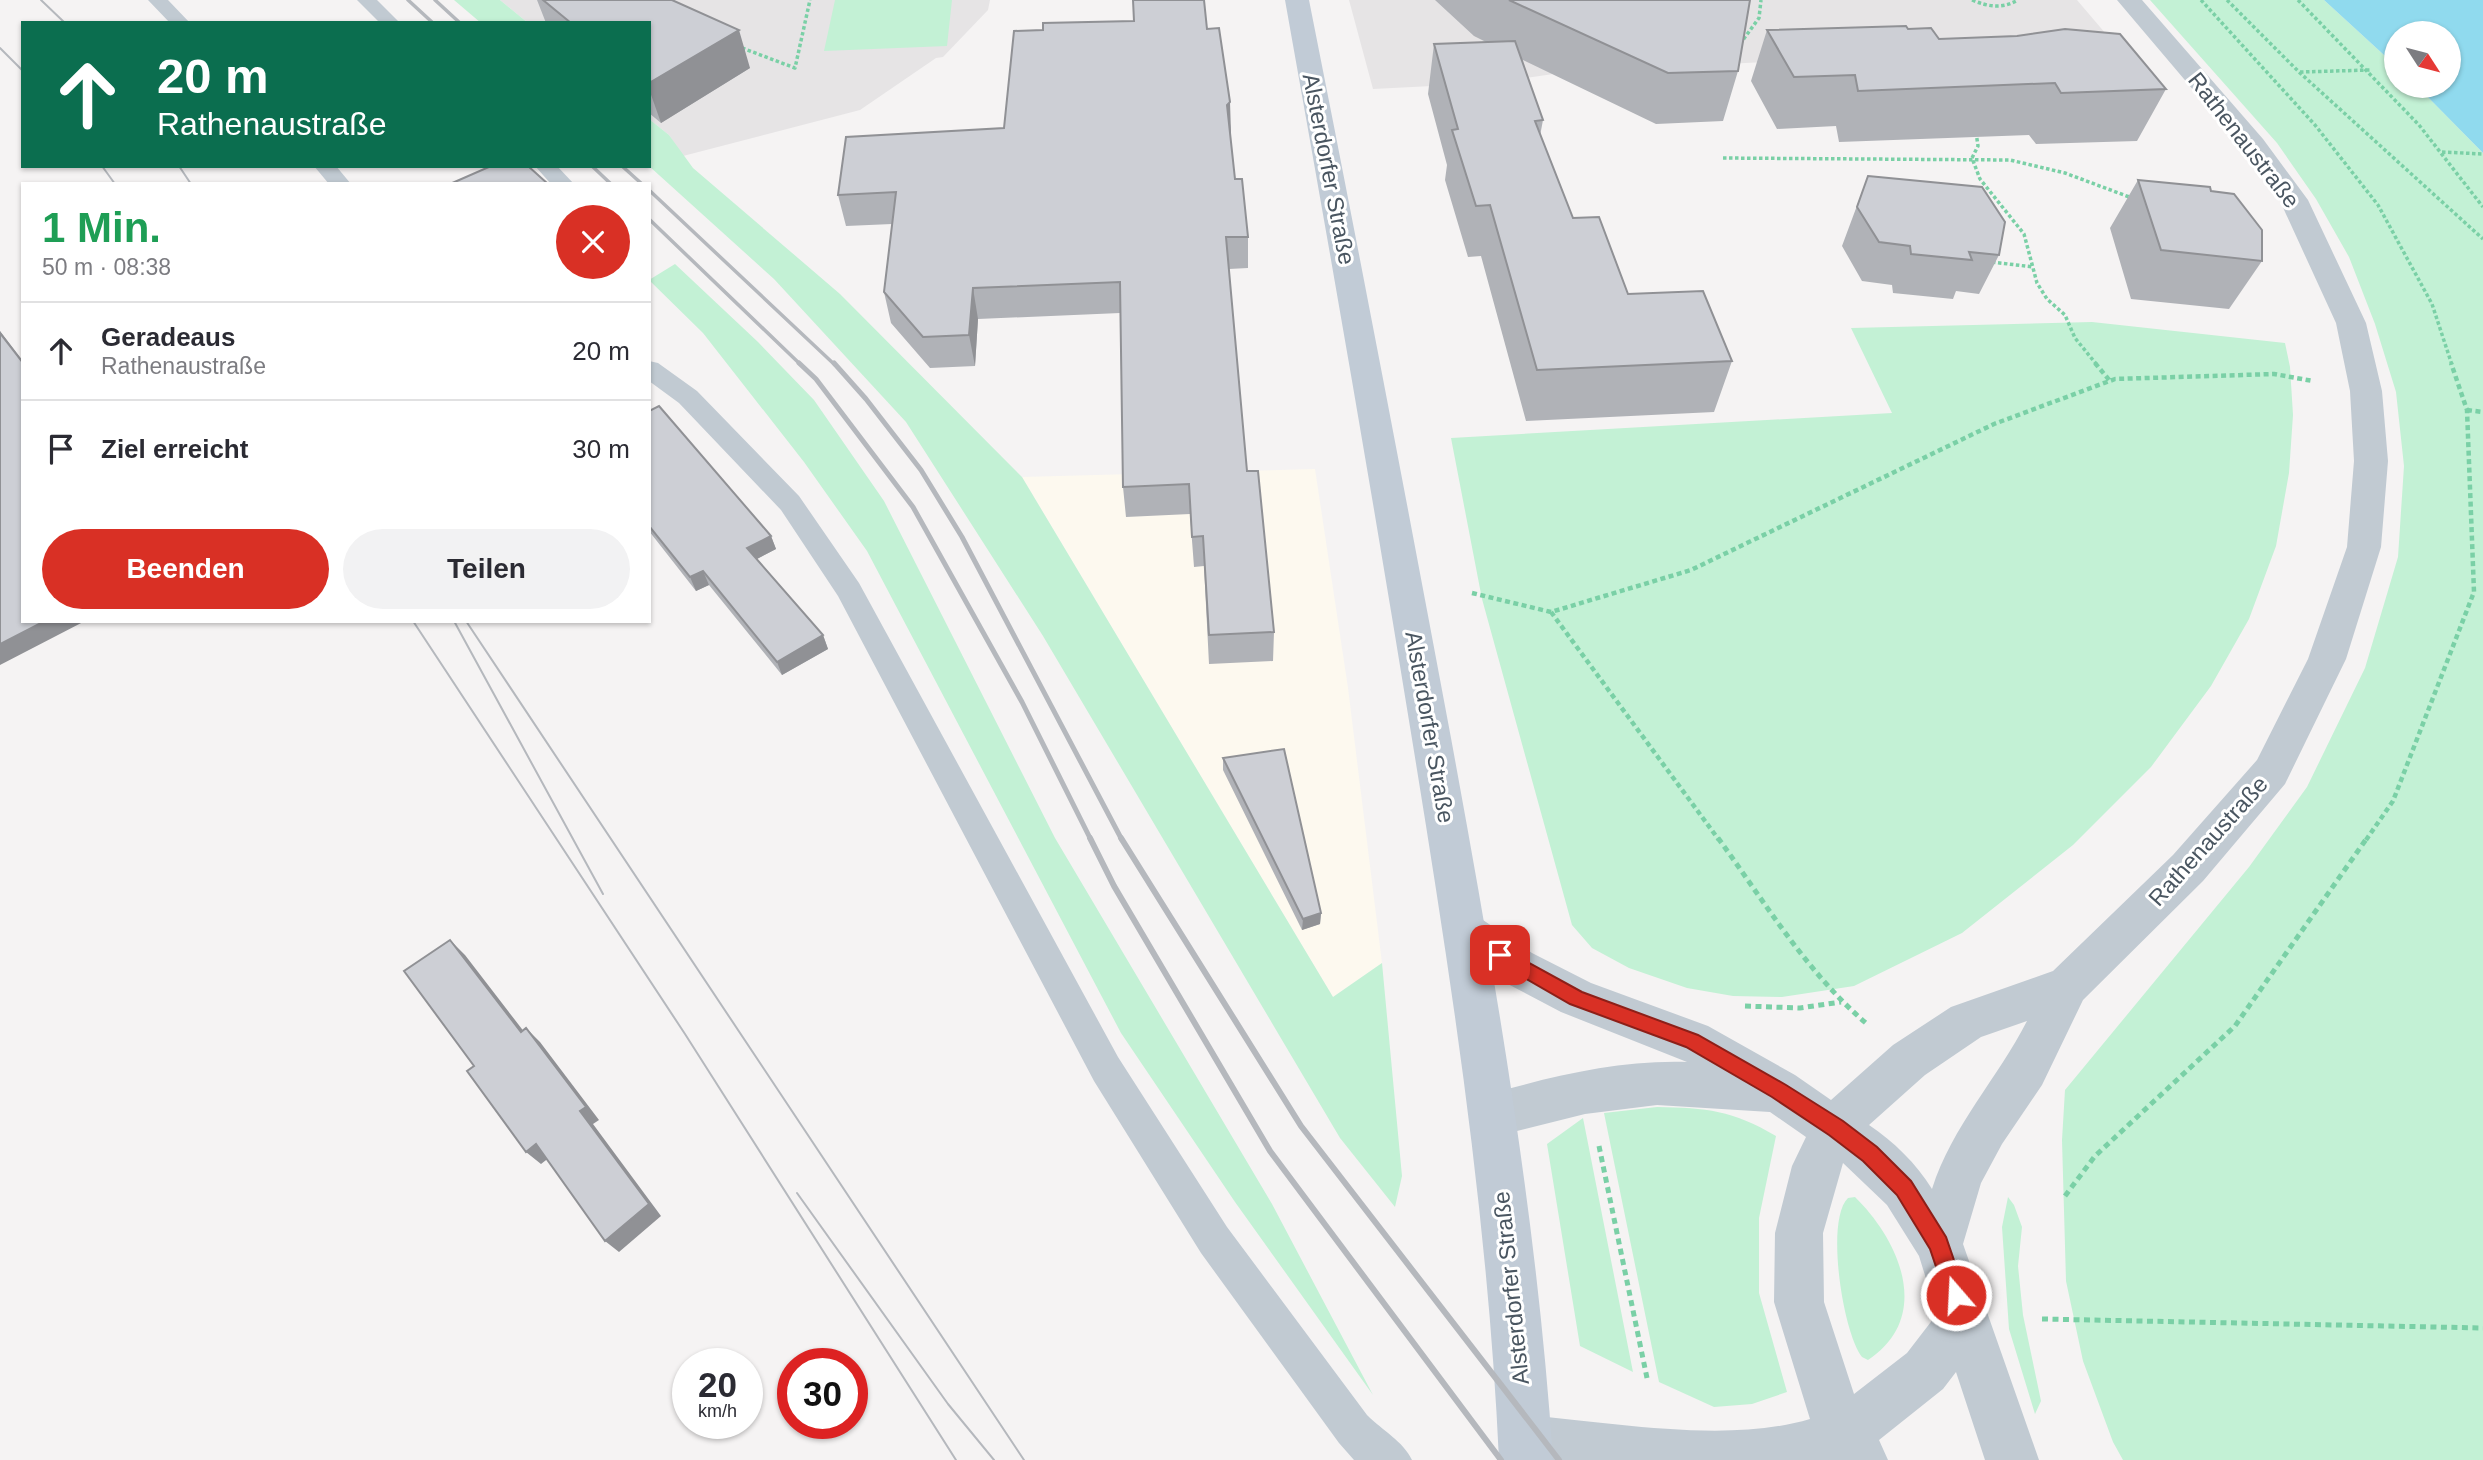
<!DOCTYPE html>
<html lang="de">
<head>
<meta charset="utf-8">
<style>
  body { margin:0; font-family:Helvetica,sans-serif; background:#f2f2f3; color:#2b2b33; height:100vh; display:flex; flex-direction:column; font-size:26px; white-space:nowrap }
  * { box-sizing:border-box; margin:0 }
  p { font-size:23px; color:#7c7c81 }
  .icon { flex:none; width:38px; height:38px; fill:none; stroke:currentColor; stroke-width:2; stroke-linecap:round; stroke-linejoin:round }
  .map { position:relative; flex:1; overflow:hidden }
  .side { position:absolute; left:21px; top:182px; width:630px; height:441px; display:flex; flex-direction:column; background:#fff; border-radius:0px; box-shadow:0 2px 5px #0004 }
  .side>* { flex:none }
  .guide { position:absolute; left:21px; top:21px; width:630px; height:147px; border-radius:0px; box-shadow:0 2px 5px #0004; background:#0b6e4f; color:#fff; overflow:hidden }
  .needle { width:46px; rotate:126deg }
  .controls { position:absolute; left:2384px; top:21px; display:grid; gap:14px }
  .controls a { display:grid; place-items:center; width:77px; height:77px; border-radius:50%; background:#fff; box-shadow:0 2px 5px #0004; font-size:35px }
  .speed { position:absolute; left:672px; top:1348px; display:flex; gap:14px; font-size:35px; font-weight:700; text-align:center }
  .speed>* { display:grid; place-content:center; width:91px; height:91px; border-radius:50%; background:#fff; box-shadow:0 2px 5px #0004; line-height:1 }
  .speed small { font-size:18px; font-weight:400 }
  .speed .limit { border:10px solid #d22; background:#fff; color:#111 }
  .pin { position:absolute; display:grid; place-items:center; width:60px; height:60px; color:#fff; margin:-30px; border-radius:14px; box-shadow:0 4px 10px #0006 }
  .me { position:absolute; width:77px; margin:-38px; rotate:341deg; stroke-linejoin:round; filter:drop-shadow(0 0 5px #0008) }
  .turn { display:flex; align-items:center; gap:24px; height:147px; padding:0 21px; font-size:32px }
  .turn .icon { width:91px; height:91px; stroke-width:2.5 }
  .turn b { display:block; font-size:49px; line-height:60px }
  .round { display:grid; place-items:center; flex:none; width:74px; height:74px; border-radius:37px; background:#f2f2f3 }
  .headline { display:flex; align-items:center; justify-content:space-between; height:119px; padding:0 21px }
  h1 { font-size:42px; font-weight:700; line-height:52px; color:#1e9e55 }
  .primary-button { display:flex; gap:14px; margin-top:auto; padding:14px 21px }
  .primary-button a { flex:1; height:80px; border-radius:42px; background:#d93025; color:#fff; font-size:28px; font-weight:700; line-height:80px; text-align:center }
  .primary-button a+a { background:#f2f2f3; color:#2b2b33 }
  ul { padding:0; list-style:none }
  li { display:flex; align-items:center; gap:21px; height:98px; padding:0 21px; border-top:2px solid #e1e1e2 }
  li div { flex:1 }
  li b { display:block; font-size:26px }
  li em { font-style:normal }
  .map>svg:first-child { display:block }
  .commercial { fill:#fdf9ef }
  .education { fill:#e6e4e5 }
  .green { fill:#c3f1d5 }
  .water { fill:#90daee }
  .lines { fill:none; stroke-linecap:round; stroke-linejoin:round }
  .path-far2 { stroke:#7ad0a6; stroke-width:3.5; stroke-dasharray:3.5 2.5; stroke-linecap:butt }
  .path-far1 { stroke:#7ad0a6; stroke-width:4.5; stroke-dasharray:5 3.5; stroke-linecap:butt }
  .path { stroke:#7ad0a6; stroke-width:5; stroke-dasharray:6 4.5; stroke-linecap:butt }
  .lane { fill:#c1cad2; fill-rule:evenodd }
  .street { fill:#c1cad2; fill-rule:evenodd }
  .secondary { fill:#c1cbd6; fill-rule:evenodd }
  .tram { stroke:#b5b8bd; stroke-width:2 }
  .rail-far2 { stroke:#b5b8bd; stroke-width:3.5 }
  .rail-far1 { stroke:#b5b8bd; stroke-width:5 }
  .rail { stroke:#b5b8bd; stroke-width:6 }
  .wall { fill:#b0b2b7 }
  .shaded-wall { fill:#909195 }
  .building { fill:#cdcfd5; stroke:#909195; stroke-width:2 }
  .route { fill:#d93025; stroke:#8d1f18; stroke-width:2 }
  .labels { text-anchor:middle; stroke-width:6; stroke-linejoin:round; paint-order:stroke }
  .street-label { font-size:23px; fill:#4a5661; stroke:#fff }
</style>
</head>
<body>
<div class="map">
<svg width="2483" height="1460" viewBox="0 0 2483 1460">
  <rect width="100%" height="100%" fill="#f5f3f3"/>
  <path class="commercial" d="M 1315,469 L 1348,688 L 1382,963 L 1333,997 L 1022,477 Z"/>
  <path class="education" d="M 500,0 L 990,0 L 988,10 L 943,57 L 936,58 L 860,110 L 683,156 L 669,135 L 649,119 L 649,23 L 528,23 Z
    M 1349,0 L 2077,0 L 2141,75 L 1806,60 L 1567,72 L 1491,83 L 1373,89 Z"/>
  <path class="green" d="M 454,0 L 500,0 L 528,23 L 481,23 Z
    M 835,0 L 952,0 L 947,46 L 824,51 Z
    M 2150,0 L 2324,0 L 2396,66 L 2396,86 L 2417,86 L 2483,153 L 2483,1460 L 2123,1460 L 2113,1442 L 2083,1361 L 2066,1281 L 2062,1140 L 2065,1090 L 2249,867 L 2307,787 L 2365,668 L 2398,557 L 2404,466 L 2396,392 L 2375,324 L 2349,257 L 2316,199 L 2277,143 Z
    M 649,119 L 669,135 L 693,168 L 840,294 L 1022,477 L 1333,997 L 1382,963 L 1402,1176 L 1395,1207 L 1340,1138 L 1043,636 L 906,422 L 774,279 L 649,166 Z
    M 675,264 L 758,342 L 814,400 L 884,501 L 1055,838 L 1272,1204 L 1373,1395 L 1235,1202 L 1121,1033 L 867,551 L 804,462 L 703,333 L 649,280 Z
    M 2092,322 L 2285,343 L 2290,367 L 2293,415 L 2289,473 L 2276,546 L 2249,619 L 2211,686 L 2151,767 L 2073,845 L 1962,933 L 1854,986 L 1782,997 L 1733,996 L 1687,988 L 1629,968 L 1592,948 L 1572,925 L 1482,599 L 1451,438 L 1892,413 L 1851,328 Z
    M 1657,1107 C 1707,1108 1732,1110 1776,1136 L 1759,1218 L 1759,1293 L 1787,1392 L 1752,1404 L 1714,1407 L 1659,1382 L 1604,1113 Z
    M 1583,1118 L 1633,1372 L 1580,1346 L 1547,1144 Z
    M 1855,1197 C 1900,1241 1933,1317 1868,1360 L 1862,1357 C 1843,1333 1825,1220 1848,1198 Z
    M 2008,1197 L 2014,1205 L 2022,1227 L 2018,1266 L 2023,1315 L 2041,1401 L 2035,1414 L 2009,1329 L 2002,1227 Z"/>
  <path class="water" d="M 2324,0 L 2483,0 L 2483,153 L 2417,86 L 2448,86 L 2448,33 L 2396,33 L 2396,66 Z"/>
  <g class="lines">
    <path class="path-far2" d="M 1972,0 C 1989,7 2002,9 2018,0
      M 2201,0 L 2315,125 L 2378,205 L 2432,304 L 2452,365
      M 2227,0 L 2299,72 L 2483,239
      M 2298,0 L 2419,125 L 2483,207
      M 1740,44 L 1759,18 L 1761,0
      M 742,48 L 795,68 L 810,0
      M 2300,72 L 2370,70
      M 1976,132 L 1978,146 L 1972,158 L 1980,179 L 2024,234 L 2037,283 L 2047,299 L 2065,315 L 2075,338 L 2097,365
      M 2442,152 L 2483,154
      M 1723,158 L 2010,160 L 2065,173 L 2132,198
      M 1992,262 L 2033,267"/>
    <path class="path-far1" d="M 2095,363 L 2110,381
      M 2467,410 L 2483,412
      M 1472,593 L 1551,612 L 1691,570 L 1994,424 L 2115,379 L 2274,374 L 2313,381
      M 1551,612 L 1719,840
      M 2366,840 L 2393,801 L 2474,592 L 2467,410 L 2451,363"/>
    <path class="path" d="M 1718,838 C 1764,901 1807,973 1867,1024
      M 1745,1006 L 1800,1008 L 1841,1002
      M 1599,1146 L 1647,1378
      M 2065,1196 L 2095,1156 L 2235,1026 L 2367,838
      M 2042,1319 L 2483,1328"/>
    <path class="lane" d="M 148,0 L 168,0 L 190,23 L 170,23 Z
      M 357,0 L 377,0 L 400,23 L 380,23 Z
      M 314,166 L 336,166 L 351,184 L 329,184 Z
      M 535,166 L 557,166 L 574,184 L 551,184 Z
      M 649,361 L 658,363 L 697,391 L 799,496 L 859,583 L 1118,1057 L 1227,1227 L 1367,1415 C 1383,1431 1403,1441 1412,1460 L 1354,1460 L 1339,1443 L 1201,1253 L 1094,1081 L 838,596 L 781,510 L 679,403 L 649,381 Z"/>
    <path class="street" d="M 2117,0 L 2142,0 L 2263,139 L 2308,200 L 2366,323 L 2382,391 L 2388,461 L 2381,547 L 2346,659 L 2285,784 L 2203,881 L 2083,1000 L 2042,1085 L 2002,1144 L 1981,1183 L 1963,1244 L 2039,1460 L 1985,1460 L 1956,1372 L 1943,1389 L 1879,1440 L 1888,1460 L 1506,1460 L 1499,1441 L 1506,1422 L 1525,1415 C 1612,1422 1726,1444 1810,1419 L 1774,1302 L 1775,1233 L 1792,1166 L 1806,1137 L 1770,1112 L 1657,1105 L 1585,1114 L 1493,1137 L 1477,1131 L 1470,1115 L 1477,1099 L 1493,1093 C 1558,1075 1620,1060 1687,1062 L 1561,1012 L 1502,981 L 1450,944 L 1444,931 L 1450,918 L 1465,912 L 1480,918 L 1532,953 L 1591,983 L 1708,1026 L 1795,1075 L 1831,1100 L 1893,1045 L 1951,1007 L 2053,971 L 2173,855 L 2257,760 L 2308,659 L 2347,547 L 2354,461 L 2350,391 L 2336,323 L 2280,201 L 2245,151 ZM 2027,1021 C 1998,1078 1952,1126 1932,1189 C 1916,1163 1894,1142 1869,1125 L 1925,1075 L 1981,1037 ZM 1843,1163 L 1887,1205 L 1919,1256 L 1937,1314 L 1907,1353 L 1854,1394 L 1824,1302 L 1823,1233 Z"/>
    <path class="secondary" d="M 1285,0 L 1309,0 C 1358,246 1405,492 1451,738 C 1495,978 1537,1217 1553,1460 L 1499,1460 C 1488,1217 1451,978 1412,739 C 1372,492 1329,246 1285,0 Z"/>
    <path class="tram" d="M 41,0 L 65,23
      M 0,48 L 23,71
      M 102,166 L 115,184
      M 179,166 L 191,184
      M 413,621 L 685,1034 L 956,1460
      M 454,621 L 603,894
      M 466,621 L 1024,1460
      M 797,1193 L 948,1404 L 994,1460"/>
    <path class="rail-far2" d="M 408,0 L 433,23
      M 435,0 L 460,23
      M 592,166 L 611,184
      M 622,166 L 642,184
      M 649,190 L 835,365
      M 649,219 L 801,365"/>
    <path class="rail-far1" d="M 799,363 L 816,379 L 913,507 L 1022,702 L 1091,840
      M 834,363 L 866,399 L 921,470 L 962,537 L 1122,840"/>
    <path class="rail" d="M 1090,838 L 1114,886 L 1270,1151 L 1501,1460
      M 1121,838 L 1301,1126 L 1559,1460"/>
  </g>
  <path class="wall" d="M 537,0 L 672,0 L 750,68 L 661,123 L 649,113 L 649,23 L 546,23 Z
    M 1435,0 L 1750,0 L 1738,71 L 1723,121 L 1656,124 L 1521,59 L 1543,120 L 1540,136 L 1573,218 L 1628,294 L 1732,361 L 1714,412 L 1526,421 L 1481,256 L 1468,257 L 1445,180 L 1447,165 L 1428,94 L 1434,44 L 1486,42 L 1474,36 Z
    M 1207,29 L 1230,102 L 1230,133 L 1235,179 L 1248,237 L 1248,268 L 1229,269 L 1247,471 L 1274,632 L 1273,661 L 1209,664 L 1204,566 L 1194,567 L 1190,514 L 1126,517 L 1123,487 L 1120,313 L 978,319 L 975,366 L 930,368 L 891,323 L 884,292 L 892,224 L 846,226 L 838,195 L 1004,128 Z
    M 1908,29 L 1939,39 L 2166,89 L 2137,141 L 2036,144 L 2029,135 L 1839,142 L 1836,126 L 1777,129 L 1751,81 L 1767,30 Z
    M 1868,176 L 1999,255 L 1979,294 L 1956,291 L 1953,299 L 1893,293 L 1892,285 L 1862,281 L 1842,246 Z
    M 2138,180 L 2211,191 L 2262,261 L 2229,309 L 2131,299 L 2110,228 Z
    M 649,411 L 771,536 L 776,549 L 757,559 L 823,635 L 828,649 L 782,675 L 709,585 L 696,591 L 649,531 Z
    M 1223,758 L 1321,913 L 1320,924 L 1302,930 L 1223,770 Z"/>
  <path class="shaded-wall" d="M 739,30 L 750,68 L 661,123 L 649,89 L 649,83 Z
    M 1230,102 L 1231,133 L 1227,135 L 1227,105 Z
    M 973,288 L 978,319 L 975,366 L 969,335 Z
    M 0,331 L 23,361 L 23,363 L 0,333 Z
    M 771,536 L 776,549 L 753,561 L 747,548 Z
    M 703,571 L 709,585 L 696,591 L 690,577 Z
    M 45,621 L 85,621 L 0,665 L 0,644 Z
    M 823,635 L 828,649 L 782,675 L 777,662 Z
    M 1321,913 L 1320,924 L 1302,930 L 1303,919 Z
    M 450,940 L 465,955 L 535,1046 L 521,1032 Z
    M 526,1028 L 540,1042 L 599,1120 L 593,1124 L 661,1216 L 619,1252 L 605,1241 L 580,1111 Z
    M 536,1144 L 550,1157 L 541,1164 L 526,1152 Z"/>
  <path class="building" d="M 543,0 L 672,0 L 739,30 L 649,83 L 649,23 L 571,23 Z
    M 1133,0 L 1204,0 L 1207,29 L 1219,28 L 1230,102 L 1227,105 L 1235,179 L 1242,179 L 1248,237 L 1226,237 L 1247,471 L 1258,471 L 1274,632 L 1209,635 L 1203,536 L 1192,537 L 1189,484 L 1123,487 L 1120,282 L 973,288 L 969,335 L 923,337 L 884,292 L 896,192 L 838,195 L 846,137 L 1004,128 L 1014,31 L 1043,30 L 1043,23 L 1134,21 Z
    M 1509,0 L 1750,0 L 1738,71 L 1668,73 Z
    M 1906,26 L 1908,29 L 1931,28 L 1939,39 L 2017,36 L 2065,29 L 2120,34 L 2166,89 L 2061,93 L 2055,83 L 1858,91 L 1855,75 L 1794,77 L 1767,30 Z
    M 1515,41 L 1543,120 L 1535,121 L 1573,218 L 1599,217 L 1628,294 L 1703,291 L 1732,361 L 1537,370 L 1490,205 L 1476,206 L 1452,130 L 1458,129 L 1434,44 Z
    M 491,166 L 528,166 L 548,184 L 450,184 Z
    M 1868,176 L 1982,187 L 2005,222 L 1999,255 L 1969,252 L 1972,260 L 1911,254 L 1910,246 L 1879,242 L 1857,207 Z
    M 2138,180 L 2210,187 L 2211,191 L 2234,194 L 2262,230 L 2262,261 L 2161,250 Z
    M 0,333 L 23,363 L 23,621 L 45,621 L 0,644 Z
    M 659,406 L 771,536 L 747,548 L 823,635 L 777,662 L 703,571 L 690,577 L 649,526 L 649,411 Z
    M 1284,749 L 1321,913 L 1303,919 L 1223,758 Z
    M 450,940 L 521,1032 L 526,1028 L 586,1107 L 580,1111 L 649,1204 L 605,1241 L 536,1144 L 526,1152 L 467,1071 L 474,1066 L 404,971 Z"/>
  <path class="route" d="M 1500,947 L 1582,992 L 1698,1035 L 1786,1085 L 1843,1121 L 1877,1147 L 1911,1181 L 1946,1237 L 1966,1295 L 1963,1302 L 1956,1305 L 1948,1302 L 1930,1249 L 1897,1195 L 1863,1161 L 1829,1135 L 1772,1097 L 1686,1047 L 1570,1004 L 1493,960 L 1491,955 L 1493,949 Z"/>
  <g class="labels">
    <g class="street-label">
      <text transform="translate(2244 140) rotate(52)" y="8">Rathenaustraße</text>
      <text transform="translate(1329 169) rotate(79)" y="8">Alsterdorfer Straße</text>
      <text transform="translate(1430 727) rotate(80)" y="8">Alsterdorfer Straße</text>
      <text transform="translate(2208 841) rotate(-48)" y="8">Rathenaustraße</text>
      <text transform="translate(1511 1288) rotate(-96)" y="8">Alsterdorfer Straße</text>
    </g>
  </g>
</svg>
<div class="controls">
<a><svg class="needle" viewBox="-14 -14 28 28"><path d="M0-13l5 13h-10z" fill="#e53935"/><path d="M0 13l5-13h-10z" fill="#7c7c81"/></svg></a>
</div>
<div class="speed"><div>20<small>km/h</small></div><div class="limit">30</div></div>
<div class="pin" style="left:1500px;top:955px;background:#d93025"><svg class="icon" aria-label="arrive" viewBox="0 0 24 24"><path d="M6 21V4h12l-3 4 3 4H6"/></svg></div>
<svg class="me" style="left:1956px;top:1295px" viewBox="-20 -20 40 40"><circle r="17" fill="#d93025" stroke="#fff" stroke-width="3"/><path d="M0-11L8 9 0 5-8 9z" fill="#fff"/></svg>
<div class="guide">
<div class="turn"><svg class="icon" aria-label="ahead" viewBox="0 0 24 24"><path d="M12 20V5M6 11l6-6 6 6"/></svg><div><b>20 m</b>Rathenaustraße</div></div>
</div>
<section class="side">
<div class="headline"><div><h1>1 Min.</h1><p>50 m · 08:38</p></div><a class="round" style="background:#d93025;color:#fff"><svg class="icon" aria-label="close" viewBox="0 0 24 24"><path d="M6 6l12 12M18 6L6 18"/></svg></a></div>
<ul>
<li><svg class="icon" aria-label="ahead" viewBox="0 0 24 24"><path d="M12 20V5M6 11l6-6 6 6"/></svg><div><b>Geradeaus</b><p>Rathenaustraße</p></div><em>20 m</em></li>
<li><svg class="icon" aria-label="arrive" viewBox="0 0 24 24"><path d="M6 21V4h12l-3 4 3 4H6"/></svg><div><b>Ziel erreicht</b></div><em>30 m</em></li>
</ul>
<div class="primary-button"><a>Beenden</a><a>Teilen</a></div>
</section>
</div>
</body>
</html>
